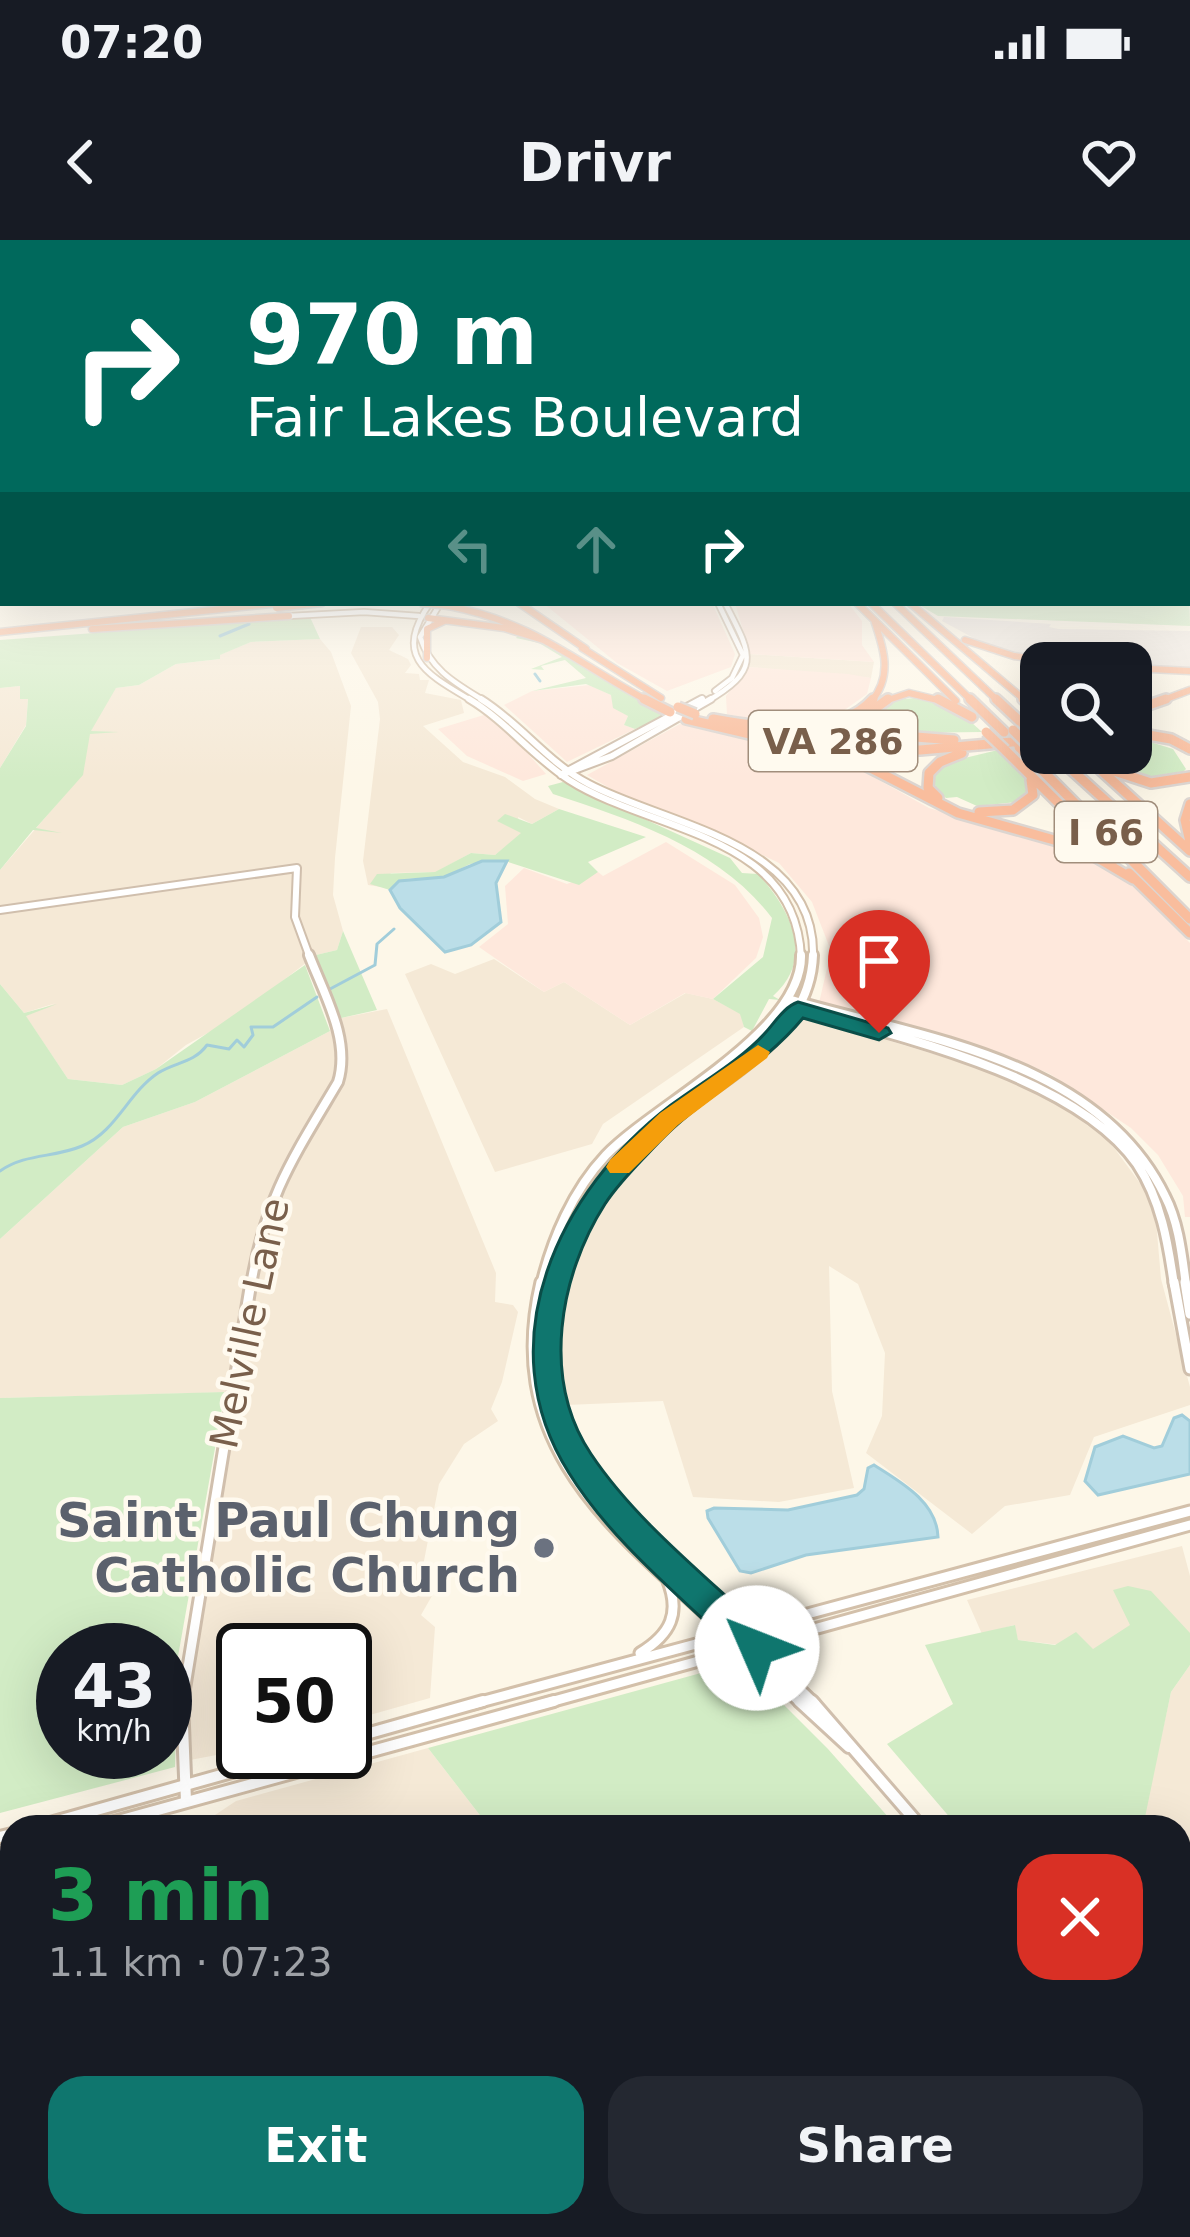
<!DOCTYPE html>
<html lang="en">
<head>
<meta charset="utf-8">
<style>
  body { margin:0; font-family:"DejaVu Sans",sans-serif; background:#242831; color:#f1f3f6; height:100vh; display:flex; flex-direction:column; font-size:45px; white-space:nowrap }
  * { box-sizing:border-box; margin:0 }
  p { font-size:39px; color:#9ea1a6 }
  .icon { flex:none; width:66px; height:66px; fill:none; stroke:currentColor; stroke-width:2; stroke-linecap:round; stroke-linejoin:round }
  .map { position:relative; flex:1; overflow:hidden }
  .panel { position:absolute; left:0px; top:1575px; width:1191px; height:423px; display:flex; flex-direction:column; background:#171b24; border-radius:36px 36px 0 0; box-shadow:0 12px 48px #0002 }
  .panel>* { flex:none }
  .hud { position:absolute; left:0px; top:0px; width:1191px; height:366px; box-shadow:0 12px 48px #0002; background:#00695c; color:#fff; overflow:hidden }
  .buttons { position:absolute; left:1020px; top:402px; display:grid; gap:24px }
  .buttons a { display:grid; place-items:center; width:132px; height:132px; border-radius:24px; background:#171b24; box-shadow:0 12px 48px #0002; font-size:60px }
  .speed { position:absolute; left:36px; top:1383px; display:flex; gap:24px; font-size:60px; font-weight:700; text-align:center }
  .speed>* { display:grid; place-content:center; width:156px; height:156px; border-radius:50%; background:#171b24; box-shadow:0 12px 48px #0002; line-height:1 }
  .speed small { font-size:30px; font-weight:400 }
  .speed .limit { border:6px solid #111; border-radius:18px; background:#fff; color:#111 }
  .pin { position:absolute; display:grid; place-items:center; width:102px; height:102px; color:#fff; margin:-123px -51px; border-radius:50% 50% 50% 0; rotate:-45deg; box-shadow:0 0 12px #0007 }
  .pin .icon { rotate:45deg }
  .me { position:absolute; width:132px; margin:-66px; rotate:314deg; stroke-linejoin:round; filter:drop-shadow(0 0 9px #0008) }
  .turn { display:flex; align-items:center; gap:42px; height:252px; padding:0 48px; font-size:54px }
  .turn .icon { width:156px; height:156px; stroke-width:2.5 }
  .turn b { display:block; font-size:84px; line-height:102px }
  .lanes { display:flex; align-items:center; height:114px; padding:0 48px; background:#0003; justify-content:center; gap:60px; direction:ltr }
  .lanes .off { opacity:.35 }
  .round { display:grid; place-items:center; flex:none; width:126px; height:126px; border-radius:36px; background:#242831 }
  .summary { display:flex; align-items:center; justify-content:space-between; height:204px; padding:0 48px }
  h1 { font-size:72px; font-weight:800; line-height:90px; color:#1e9e55 }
  .primary-button { display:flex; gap:24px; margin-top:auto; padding:24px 48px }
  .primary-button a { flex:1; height:138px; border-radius:36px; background:#0f766e; color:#fff; font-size:48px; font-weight:800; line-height:138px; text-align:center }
  .primary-button a+a { background:#242831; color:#f1f3f6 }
  .status { display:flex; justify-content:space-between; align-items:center; height:84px; padding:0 60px; background:#171b24; direction:ltr }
  .status svg { height:33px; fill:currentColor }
  header { display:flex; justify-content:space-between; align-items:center; height:156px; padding:0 48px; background:#171b24; font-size:54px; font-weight:800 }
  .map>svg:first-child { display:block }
  .residential { fill:#f5e9d6 }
  .commercial { fill:#fee8dc }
  .industrial { fill:#eee8e1 }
  .green { fill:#d2ecc5; fill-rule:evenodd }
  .water { fill:#bbdee8; stroke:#a1cdda; stroke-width:3 }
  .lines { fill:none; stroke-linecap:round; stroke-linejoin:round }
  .stream { stroke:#a1cdda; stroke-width:3 }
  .tertiary-far4-casing { stroke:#d0bfad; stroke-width:8 }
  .tertiary-far3-casing { stroke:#d0bfad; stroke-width:10 }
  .tertiary-far2-casing { stroke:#d0bfad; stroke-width:14 }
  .tertiary-far1-casing { stroke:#d0bfad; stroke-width:15 }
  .tertiary-casing { stroke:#d0bfad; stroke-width:16 }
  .secondary-far4-casing { stroke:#d3c0aa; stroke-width:8 }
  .secondary-far3-casing { stroke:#d3c0aa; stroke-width:10 }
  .secondary-far2-casing { stroke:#d3c0aa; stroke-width:14 }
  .secondary-far1-casing { stroke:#d3c0aa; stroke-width:15 }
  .secondary-casing { stroke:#d3c0aa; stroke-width:16 }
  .motorway-far1-casing { stroke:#dcd5d0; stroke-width:9 }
  .motorway-casing { stroke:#dcd5d0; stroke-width:14 }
  .tertiary-far4 { stroke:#fff; stroke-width:4.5 }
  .tertiary-far3 { stroke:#fff; stroke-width:6 }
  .tertiary-far2 { stroke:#fff; stroke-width:8 }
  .tertiary-far1 { stroke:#fff; stroke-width:9 }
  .tertiary { stroke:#fff; stroke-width:10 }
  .secondary-far4 { stroke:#fff; stroke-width:4.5 }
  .secondary-far3 { stroke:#fff; stroke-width:6 }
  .secondary-far2 { stroke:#fff; stroke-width:8 }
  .secondary-far1 { stroke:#fff; stroke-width:9 }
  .secondary { stroke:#fff; stroke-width:10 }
  .motorway-far1 { stroke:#f9bd9d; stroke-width:6 }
  .motorway { stroke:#f9bd9d; stroke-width:9 }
  .motorway-bridge-far1-casing { stroke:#dcd5d0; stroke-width:9; stroke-linecap:butt }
  .motorway-bridge-casing { stroke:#dcd5d0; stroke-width:14; stroke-linecap:butt }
  .motorway-bridge-far1 { stroke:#f9bd9d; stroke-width:6 }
  .motorway-bridge { stroke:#f9bd9d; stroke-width:9 }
  .route { fill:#0f766e; stroke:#0a4d48; stroke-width:3 }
  .slow { fill:#f59e0b }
  .worship-dot { fill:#6b7280; stroke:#fffaef; stroke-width:4.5 }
  .labels { text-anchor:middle; stroke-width:9; stroke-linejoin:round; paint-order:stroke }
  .shield { fill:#fffaef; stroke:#a18e7c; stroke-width:3 }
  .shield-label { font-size:36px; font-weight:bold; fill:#795f4b }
  .street-label { font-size:39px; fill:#795f4b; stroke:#fffaef }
  .near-worship-label { font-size:48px; font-weight:bold; fill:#5b616d; stroke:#fffaef; text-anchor:end }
</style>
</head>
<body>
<div class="status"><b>07:20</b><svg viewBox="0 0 49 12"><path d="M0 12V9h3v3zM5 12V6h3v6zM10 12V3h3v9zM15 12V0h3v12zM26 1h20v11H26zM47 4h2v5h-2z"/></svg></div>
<header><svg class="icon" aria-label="back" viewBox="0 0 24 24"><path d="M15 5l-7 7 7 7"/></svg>Drivr<svg class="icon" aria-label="heart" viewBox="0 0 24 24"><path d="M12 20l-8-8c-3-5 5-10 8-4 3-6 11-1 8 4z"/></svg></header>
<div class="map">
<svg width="1190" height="1997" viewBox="0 0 1190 1997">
  <rect width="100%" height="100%" fill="#fdf7e8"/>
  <path class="residential" d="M 361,387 L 392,387 L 399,395 L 389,410 L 408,419 L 411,425 L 405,433 L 419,434 L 420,440 L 429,440 L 425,453 L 461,460 L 464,473 L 423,486 L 463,522 L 505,537 L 535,559 L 559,569 L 532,584 L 518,577 L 522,593 L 495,615 L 471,613 L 436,632 L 391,633 L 381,647 L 368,645 L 363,621 L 380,479 L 378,462 L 351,413 Z
    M 320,399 L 331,412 L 351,466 L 335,618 L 333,655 L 343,691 L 337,710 L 316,715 L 235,778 L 186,805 L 156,829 L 122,845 L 68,839 L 25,775 L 56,763 L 24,773 L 0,744 L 0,630 L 82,535 L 84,506 L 105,460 L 116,448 L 139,445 L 176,424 L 220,419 L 219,415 L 251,402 Z
    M 750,414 L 874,422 L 871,438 L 748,427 Z
    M 21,446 L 28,458 L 26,485 L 0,528 L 0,448 Z
    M 494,719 L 544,752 L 564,742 L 630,785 L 686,753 L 713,759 L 741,774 L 744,787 L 603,884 L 592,904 L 495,932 L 405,734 L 431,724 L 455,734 Z
    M 387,769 L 496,1033 L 495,1062 L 513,1065 L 518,1072 L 502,1142 L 491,1169 L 498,1181 L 464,1204 L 439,1244 L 422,1331 L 441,1340 L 421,1375 L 435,1387 L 430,1458 L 345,1482 L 345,1410 L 243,1410 L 243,1510 L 190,1520 L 190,1426 L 236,1152 L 0,1158 L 0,999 L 123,887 L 195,862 L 330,791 L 341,778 Z
    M 806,776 L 984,829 L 1040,851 L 1109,901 L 1148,954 L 1156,981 L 1161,1039 L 1190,1147 L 1190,1165 L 1094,1197 L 1070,1255 L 1005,1266 L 972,1294 L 866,1213 L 882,1176 L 885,1113 L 858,1044 L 829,1026 L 832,1151 L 854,1248 L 779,1262 L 693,1257 L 663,1161 L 566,1165 L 560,1155 L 554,1080 L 583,991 L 604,956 L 686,873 L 782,801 Z
    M 1182,1306 L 1190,1336 L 1190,1403 L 1093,1409 L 1018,1400 L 1014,1385 L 982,1394 L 967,1360 Z
    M 1190,1425 L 1190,1725 L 1179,1710 L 1179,1587 L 1143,1587 L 1143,1581 L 1171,1452 Z
    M 428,1508 L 489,1587 L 197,1587 L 236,1561 Z
    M 12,1625 L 12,1986 L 505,1986 L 497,1997 L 0,1997 L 0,1629 Z
    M 1179,1878 L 1190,1887 L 1190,1997 L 1028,1997 L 1029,1986 L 1179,1986 Z"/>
  <path class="commercial" d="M 543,363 L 712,363 L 735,414 L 731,427 L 667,451 L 617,423 Z
    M 735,363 L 848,363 L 862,381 L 862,405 L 874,422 L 750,414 Z
    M 748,427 L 848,434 L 871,438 L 867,454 L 836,476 L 785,486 L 727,474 L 726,456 Z
    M 590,445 L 611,455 L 628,476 L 624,485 L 635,489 L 567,522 L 504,465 L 532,451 Z
    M 487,474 L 507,490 L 546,534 L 523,541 L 467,516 L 438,489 Z
    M 680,484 L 850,524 L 929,568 L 1081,612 L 1121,634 L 1190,703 L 1190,977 L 1185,977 L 1183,956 L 1158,915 L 1131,888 L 1050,834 L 1001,813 L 819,763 L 831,711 L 812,662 L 779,623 L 698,584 L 625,557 L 587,535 Z
    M 666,602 L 735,645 L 759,678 L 763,697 L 756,718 L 713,759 L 685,753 L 630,785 L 564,742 L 544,752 L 479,707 L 508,684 L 505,646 L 524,628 L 567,644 L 598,632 L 603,636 Z"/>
  <path class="industrial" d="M 944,377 L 1051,384 L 1049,387 L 1058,389 L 1190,391 L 1190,429 L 1062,420 L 992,408 L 942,381 Z"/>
  <path class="green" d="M 1188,300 L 1190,386 L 938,376 L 916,363 L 1188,363 Z
    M 310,377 L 320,399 L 251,402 L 220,415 L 220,419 L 176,424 L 139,445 L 116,448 L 91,491 L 119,492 L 90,494 L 83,535 L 36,588 L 62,593 L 33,590 L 0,630 L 0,528 L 26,486 L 28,459 L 20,459 L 20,446 L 0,448 L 0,400 Z
    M 519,394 C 574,411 616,451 666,476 L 635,489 L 624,485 L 628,476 L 613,468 L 611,455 L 586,444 L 532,451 L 586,438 L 565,420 L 541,426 L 544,430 L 531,429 L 562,417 L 539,403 L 516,398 Z
    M 925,457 L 959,471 L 982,492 L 903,493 L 882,480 L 882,468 L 893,460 Z
    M 1131,496 L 1173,509 L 1186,529 L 1178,537 L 1140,539 L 1090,513 L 1131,513 Z
    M 998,510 L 1026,539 L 1026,552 L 1017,562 L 977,566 L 957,557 L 946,558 L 936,550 L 933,534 L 948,522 Z
    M 563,542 L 730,618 L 742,633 L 758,634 C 790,669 816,718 773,756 L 780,760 L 769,759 L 752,791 L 744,787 L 740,774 L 713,759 L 763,717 L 772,678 C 721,610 633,580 553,554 L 548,546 Z
    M 559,569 L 646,597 L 588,622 L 598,632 L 579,645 L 502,620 L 470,624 L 444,637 L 404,639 L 390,650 L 370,644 L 377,634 L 435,632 L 471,613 L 495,615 L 521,593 L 497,581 L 505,574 L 532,584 Z
    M 343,691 L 377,770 L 341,778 L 316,715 L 337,710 Z
    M 305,725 L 330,791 L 195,862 L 123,887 L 0,999 L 0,744 L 24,773 L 57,764 L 26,776 L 68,839 L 122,845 L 156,829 Z
    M 225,1152 L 177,1422 L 175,1527 L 0,1573 L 0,1158 ZM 63,1410 L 165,1410 L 165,1512 L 63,1512 Z
    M 1128,1346 L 1151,1351 L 1190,1393 L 1190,1425 L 1171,1452 L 1143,1587 L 958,1587 L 887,1504 L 953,1464 L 925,1405 L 1015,1385 L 1018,1400 L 1055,1405 L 1076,1392 L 1093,1409 L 1130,1385 L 1113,1350 Z
    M 741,1422 L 828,1509 L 897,1587 L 489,1587 L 428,1508 Z
    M 505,1986 L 1029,1986 L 1028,1997 L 497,1997 Z"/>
  <path class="water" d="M 482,621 L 507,621 L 496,643 L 501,682 L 471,705 L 445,712 L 400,668 L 390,650 L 399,641 L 444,637 Z
    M 1182,1175 L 1190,1181 L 1190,1234 L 1098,1255 L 1085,1241 L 1095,1207 L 1123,1196 L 1154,1208 L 1162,1206 L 1174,1178 Z
    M 874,1225 C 901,1242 937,1262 938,1297 L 806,1315 L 751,1333 L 740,1331 L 708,1278 L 707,1271 L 714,1268 L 788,1270 L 857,1255 L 864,1249 L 868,1228 Z"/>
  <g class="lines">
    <path class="stream" d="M 220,396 L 249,384
      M 535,434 L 540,441
      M 330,749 L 375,725 L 377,704 L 394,689
      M 0,931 C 26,913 54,918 82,906 C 116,892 128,853 158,833 C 175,822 194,823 207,805 L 229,809 L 237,800 L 244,807 L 253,795 L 251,787 L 273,787 L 317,757"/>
    <defs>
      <path id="tertiary-far4" d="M 715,451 L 732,438 L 743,415 L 718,363
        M 697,462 L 702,459
        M 706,462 C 763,429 751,414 725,363"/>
      <path id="tertiary-far3" d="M 562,534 L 702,459
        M 561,535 L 612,516 L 711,459
        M 0,670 L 297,628 L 295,677 L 310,718"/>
      <path id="tertiary-far2" d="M 788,759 C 921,798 1098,818 1165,956 C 1179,983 1182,1016 1186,1045
        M 784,765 C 886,793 1075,834 1137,924 C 1161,960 1168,1003 1174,1045
        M 251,1045 C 266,956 293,918 338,842 C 351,800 324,754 309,715"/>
      <path id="tertiary-far1" d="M 1174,1042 L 1190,1129
        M 1185,1042 L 1190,1074
        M 757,1408 L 815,1464
        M 745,1411 L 802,1464
        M 182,1464 L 251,1042"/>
      <path id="tertiary" d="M 182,1461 L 186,1561
        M 799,1461 L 849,1507
        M 812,1461 L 921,1587
        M 1179,1879 L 1190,1888"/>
      <path id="secondary-far4" d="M 430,363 C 392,418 427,434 474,462
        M 440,364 L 420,397 C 431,431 457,444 486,462
        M 289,376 L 364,372 L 419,376"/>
      <path id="secondary-far3" d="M 469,459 C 506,481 532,516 569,540 C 650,592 797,593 801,718
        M 481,459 C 520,483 548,523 589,544 C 666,585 818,602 813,718"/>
      <path id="secondary-far2" d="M 541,1045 C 552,999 573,950 606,915 C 655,864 803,792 801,715
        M 556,1045 C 572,992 600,943 640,905 C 700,848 810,809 813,715"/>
      <path id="secondary-far1" d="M 541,1042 C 499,1221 633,1302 745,1411
        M 557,1042 C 507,1206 653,1310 757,1408
        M 640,1413 C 671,1394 681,1373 667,1339
        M 473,1464 L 1190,1271
        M 543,1464 L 1190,1285"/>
      <path id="secondary" d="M 345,1500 L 483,1461
        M 36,1587 L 303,1512
        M 96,1587 L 554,1461
        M 0,1597 L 12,1594
        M 0,1614 L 12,1611"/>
      <path id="motorway-far1" d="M 519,363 L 586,409
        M 857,363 L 956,461
        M 871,363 L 973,462
        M 895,363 L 999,462
        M 910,363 L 1027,462
        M 303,365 L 322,363
        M 449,366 C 536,383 576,423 650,462
        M 428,378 L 504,388 L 543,400
        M 92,389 L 289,376
        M 0,392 L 280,363
        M 965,400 L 1014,416 L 1069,423
        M 582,408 L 661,458
        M 427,418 L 427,389 L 444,381
        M 1131,428 L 1190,431
        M 1027,459 L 1025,440 L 1041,429
        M 871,462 C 893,436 884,409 874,380
        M 882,462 L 909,453 L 946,462
        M 1158,462 L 1190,450"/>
      <path id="motorway" d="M 644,459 L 670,472
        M 888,459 L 873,470 L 875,481 L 903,496 L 954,500
        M 938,459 L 972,477
        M 970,459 L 1004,492
        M 996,459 L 1027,488
        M 1023,459 L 1041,475
        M 1131,471 L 1166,459
        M 686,479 L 783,502
        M 713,479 C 761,488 837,500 873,459
        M 1131,492 L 1171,499 L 1190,509
        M 791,496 L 836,501
        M 780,502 L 859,522 L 958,573 L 1079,607 L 1133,639
        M 828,507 L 920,510 L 1035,500
        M 1019,507 L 1190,679
        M 1005,510 L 1115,619
        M 1053,513 L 1190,637
        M 1082,513 L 1190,611
        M 1105,528 L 1151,543 L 1190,537
        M 938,558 L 928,548 L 929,533 L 940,522 L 962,513
        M 1190,564 L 1185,580 L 1190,602
        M 979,572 L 1013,570 L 1033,555 L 1031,540
        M 1129,633 L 1190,693"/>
    </defs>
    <use href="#tertiary-far4" class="tertiary-far4-casing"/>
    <use href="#tertiary-far3" class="tertiary-far3-casing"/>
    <use href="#tertiary-far2" class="tertiary-far2-casing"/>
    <use href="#tertiary-far1" class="tertiary-far1-casing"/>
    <use href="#tertiary" class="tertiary-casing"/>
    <use href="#secondary-far4" class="secondary-far4-casing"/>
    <use href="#secondary-far3" class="secondary-far3-casing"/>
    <use href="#secondary-far2" class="secondary-far2-casing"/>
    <use href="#secondary-far1" class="secondary-far1-casing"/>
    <use href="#secondary" class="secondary-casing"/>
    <use href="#motorway-far1" class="motorway-far1-casing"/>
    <use href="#motorway" class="motorway-casing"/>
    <use href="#tertiary-far4" class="tertiary-far4"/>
    <use href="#tertiary-far3" class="tertiary-far3"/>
    <use href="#tertiary-far2" class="tertiary-far2"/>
    <use href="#tertiary-far1" class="tertiary-far1"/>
    <use href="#tertiary" class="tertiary"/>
    <use href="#secondary-far4" class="secondary-far4"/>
    <use href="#secondary-far3" class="secondary-far3"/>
    <use href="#secondary-far2" class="secondary-far2"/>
    <use href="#secondary-far1" class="secondary-far1"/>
    <use href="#secondary" class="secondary"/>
    <use href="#motorway-far1" class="motorway-far1"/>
    <use href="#motorway" class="motorway"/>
    <defs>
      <path id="motorway-bridge-far1" d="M 420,363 L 449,366
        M 276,368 L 303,365"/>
      <path id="motorway-bridge" d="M 678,467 L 695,474
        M 1027,488 L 1041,502
        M 1013,490 L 1029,506
        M 986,492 L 1005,510"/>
    </defs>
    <use href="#motorway-bridge-far1" class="motorway-bridge-far1-casing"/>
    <use href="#motorway-bridge" class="motorway-bridge-casing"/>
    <use href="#motorway-bridge-far1" class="motorway-bridge-far1"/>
    <use href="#motorway-bridge" class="motorway-bridge"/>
  </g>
  <linearGradient id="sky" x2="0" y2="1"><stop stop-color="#96c5e8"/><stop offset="0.48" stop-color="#fefbf5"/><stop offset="1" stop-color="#fefbf5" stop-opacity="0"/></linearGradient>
  <rect width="1190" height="539" fill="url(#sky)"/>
  <path class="route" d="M 798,762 L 888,788 L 891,793 L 879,800 L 803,778 C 762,828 703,856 659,902 C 641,921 619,942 605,964 C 559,1036 541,1139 591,1214 C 637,1283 710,1339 769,1396 L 774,1408 L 769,1419 L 757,1424 L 745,1419 C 686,1361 613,1304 569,1233 C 486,1102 559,950 671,865 C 702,842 740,821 766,792 C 776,781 784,767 798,762 Z"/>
  <path class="slow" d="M 758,805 L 770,812 L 767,818 L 678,885 L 629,933 L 610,933 L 606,927 L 610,920 L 660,873 Z"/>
  <circle class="worship-dot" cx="544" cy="1308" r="12"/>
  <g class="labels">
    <g class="shield">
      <rect x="749" y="471" width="168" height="60" rx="9"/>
      <rect x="1055" y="562" width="102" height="60" rx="9"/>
    </g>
    <g class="shield-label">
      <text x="833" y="514">VA 286</text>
      <text x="1106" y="605">I 66</text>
    </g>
    <g class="street-label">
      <text transform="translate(249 1083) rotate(-78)" y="14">Melville Lane</text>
    </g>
    <g class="near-worship-label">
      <text x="520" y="1297">Saint Paul Chung<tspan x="520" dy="55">Catholic Church</tspan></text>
    </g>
  </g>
</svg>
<div class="buttons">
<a><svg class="icon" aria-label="search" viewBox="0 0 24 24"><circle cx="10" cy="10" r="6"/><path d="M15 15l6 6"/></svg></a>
</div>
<div class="speed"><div>43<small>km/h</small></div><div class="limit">50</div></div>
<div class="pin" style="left:879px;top:793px;background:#d93025"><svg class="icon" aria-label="arrive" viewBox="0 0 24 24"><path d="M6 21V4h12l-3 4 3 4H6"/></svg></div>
<svg class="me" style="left:757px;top:1408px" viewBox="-20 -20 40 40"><circle r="19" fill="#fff"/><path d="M0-13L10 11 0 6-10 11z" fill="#0f766e"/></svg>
<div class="hud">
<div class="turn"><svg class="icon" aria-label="right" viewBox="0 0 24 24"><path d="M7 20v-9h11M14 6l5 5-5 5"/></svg><div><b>970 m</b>Fair Lakes Boulevard</div></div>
<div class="lanes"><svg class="icon off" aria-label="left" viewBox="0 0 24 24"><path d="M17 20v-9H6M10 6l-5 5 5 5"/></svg><svg class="icon off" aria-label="ahead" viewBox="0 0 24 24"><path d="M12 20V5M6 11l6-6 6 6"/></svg><svg class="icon" aria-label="right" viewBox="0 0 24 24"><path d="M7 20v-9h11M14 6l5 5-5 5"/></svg></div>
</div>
<section class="panel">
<div class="summary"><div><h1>3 min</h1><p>1.1 km · 07:23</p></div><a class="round" style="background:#d93025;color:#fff"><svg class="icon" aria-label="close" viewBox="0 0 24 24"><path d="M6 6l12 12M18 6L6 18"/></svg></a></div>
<div class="primary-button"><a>Exit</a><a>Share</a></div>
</section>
</div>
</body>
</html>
